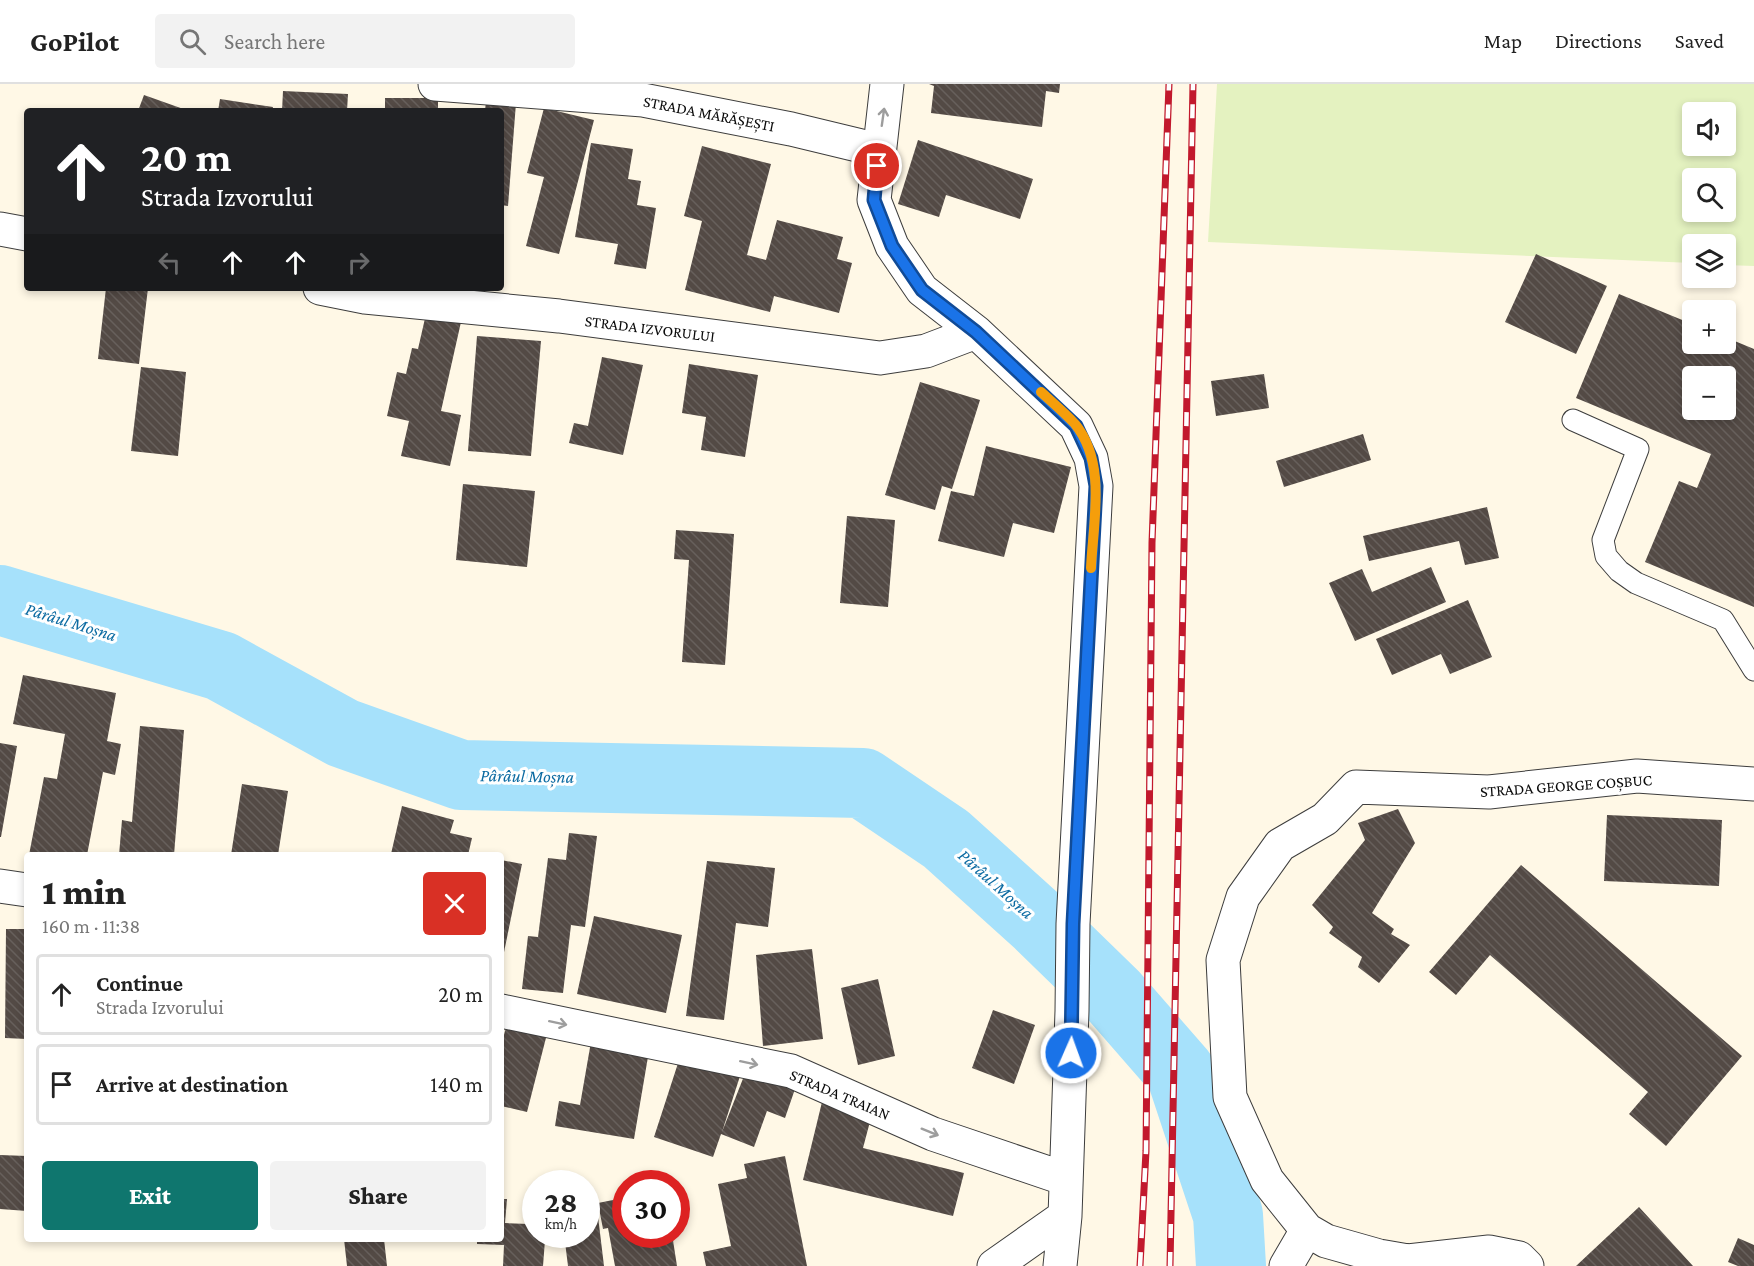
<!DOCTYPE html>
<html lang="en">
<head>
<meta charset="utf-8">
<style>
  body { margin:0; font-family:"Crimson Pro",serif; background:#f2f2f2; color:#222; height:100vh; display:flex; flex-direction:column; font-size:22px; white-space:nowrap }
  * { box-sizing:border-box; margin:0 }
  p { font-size:20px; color:#767676 }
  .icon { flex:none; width:33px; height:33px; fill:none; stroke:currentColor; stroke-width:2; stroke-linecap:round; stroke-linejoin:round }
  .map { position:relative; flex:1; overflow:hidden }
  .drawer { position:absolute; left:24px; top:768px; width:480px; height:390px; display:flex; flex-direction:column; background:#fff; border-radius:6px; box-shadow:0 3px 9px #0003 }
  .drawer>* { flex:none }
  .banner { position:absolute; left:24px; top:24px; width:480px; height:183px; border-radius:6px; box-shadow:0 3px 9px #0003; background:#202124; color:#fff; overflow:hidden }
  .buttons { position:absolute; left:1682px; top:18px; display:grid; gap:12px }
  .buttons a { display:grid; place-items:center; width:54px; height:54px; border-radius:6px; background:#fff; box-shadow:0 3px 9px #0003; font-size:30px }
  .speed { position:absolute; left:522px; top:1086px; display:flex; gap:12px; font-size:30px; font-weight:700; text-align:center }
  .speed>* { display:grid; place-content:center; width:78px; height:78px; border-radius:50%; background:#fff; box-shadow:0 3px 9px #0003; line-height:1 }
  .speed small { font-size:15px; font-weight:400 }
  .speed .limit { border:9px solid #d22; background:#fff; color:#111 }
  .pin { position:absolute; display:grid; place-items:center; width:51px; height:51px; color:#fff; margin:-26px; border:3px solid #fff; border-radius:50%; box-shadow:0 2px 6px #0007 }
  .me { position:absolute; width:66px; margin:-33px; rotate:2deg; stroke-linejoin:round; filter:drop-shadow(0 0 4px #0008) }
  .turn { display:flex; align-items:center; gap:21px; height:126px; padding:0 18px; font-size:27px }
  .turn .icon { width:78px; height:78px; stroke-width:2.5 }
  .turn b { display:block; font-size:42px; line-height:51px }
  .lanes { display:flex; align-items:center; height:57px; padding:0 18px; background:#0003; justify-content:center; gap:30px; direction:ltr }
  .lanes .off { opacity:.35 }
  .round { display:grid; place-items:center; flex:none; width:63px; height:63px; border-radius:6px; background:#f2f2f2 }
  .headline { display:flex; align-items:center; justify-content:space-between; height:102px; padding:0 18px }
  h1 { font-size:36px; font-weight:800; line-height:45px }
  .cta { display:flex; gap:12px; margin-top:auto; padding:12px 18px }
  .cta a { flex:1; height:69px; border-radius:6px; background:#0f766e; color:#fff; font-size:24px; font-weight:800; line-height:69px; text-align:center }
  .cta a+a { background:#f2f2f2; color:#222 }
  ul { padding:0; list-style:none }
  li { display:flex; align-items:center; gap:18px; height:81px; margin:0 12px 9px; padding:0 6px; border:3px solid #e0e0e0; border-radius:6px }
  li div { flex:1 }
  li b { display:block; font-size:22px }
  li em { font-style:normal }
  header { display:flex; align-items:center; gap:36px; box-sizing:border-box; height:84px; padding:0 30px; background:#fff; border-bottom:2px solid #e0e0e0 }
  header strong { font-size:28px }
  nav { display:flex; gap:33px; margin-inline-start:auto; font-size:21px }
  .search { width:420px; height:54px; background:#f2f2f2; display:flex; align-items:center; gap:15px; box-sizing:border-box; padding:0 21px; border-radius:6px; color:#767676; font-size:22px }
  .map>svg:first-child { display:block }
  .pitch { fill:#e4f2c0; fill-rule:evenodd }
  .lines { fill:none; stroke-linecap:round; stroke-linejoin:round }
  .river { stroke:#a6e1fb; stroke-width:70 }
  .building { fill:url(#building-back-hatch); fill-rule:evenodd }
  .service-casing { stroke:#3d3d3d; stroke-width:23 }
  .minor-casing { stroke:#3d3d3d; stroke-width:35 }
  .service { stroke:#fff; stroke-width:21 }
  .minor { stroke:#fff; stroke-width:33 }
  .rail-casing { stroke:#c2192d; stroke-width:7 }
  .rail { stroke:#fff; stroke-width:4.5; stroke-dasharray:14; stroke-linecap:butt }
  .oneway { stroke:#9d9d9d }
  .route-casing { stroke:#114b97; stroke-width:15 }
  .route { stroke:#1a73e8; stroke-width:10 }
  .slow { stroke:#f59e0b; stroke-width:10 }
  .labels { text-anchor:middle; stroke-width:6; stroke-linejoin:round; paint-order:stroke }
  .street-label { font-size:16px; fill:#0a0a0a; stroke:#fff }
  .water-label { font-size:18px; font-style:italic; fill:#0c6ba2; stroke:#fff }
</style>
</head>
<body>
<header>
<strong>GoPilot</strong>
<div class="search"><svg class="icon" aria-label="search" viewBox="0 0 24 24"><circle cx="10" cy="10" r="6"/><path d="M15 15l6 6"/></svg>Search here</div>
<nav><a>Map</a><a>Directions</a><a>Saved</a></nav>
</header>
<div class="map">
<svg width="1754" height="1182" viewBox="0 0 1754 1182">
  <defs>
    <pattern id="building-back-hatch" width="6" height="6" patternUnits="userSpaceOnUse" patternTransform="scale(1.5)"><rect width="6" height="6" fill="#534a45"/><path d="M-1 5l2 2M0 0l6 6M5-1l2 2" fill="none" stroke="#67605c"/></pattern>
  </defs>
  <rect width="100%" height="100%" fill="#fff8e6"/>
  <path class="pitch" d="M 1217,0 L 1754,0 L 1754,182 L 1725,181 L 1725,160 L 1692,160 L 1692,179 L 1208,158 ZM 1692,28 L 1725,28 L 1725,62 L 1692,62 ZM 1692,94 L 1725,94 L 1725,128 L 1692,128 Z"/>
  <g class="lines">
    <path class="river" d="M 0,516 L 221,582 L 343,649 L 461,691 L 863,699 L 946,755 L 1038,838 L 1113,911 L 1181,989 L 1228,1131 L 1231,1182"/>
  </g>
  <path class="building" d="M 929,0 L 1060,0 L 1059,9 L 1046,7 L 1042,43 L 931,29 L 934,2 Z
    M 283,7 L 348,10 L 347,27 L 282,27 Z
    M 144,11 L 189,27 L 138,27 Z
    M 385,14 L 438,14 L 438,27 L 385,27 Z
    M 220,15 L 273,23 L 272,27 L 218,27 Z
    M 486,17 L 516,19 L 508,122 L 501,121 L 501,27 L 485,27 Z
    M 544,24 L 594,36 L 559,170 L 526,162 L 544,93 L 527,89 Z
    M 918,56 L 1033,95 L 1020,135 L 946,111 L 939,133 L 898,120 Z
    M 591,59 L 633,65 L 628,95 L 641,97 L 637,121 L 656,124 L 646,185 L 614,180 L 618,160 L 575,153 Z
    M 702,62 L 771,80 L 747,171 L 766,176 L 777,136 L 843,153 L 837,175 L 852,179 L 839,229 L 774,212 L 770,228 L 685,206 L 702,137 L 684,132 Z
    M 1536,170 L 1607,202 L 1576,270 L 1505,238 Z
    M 106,204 L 148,204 L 139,280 L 98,275 Z
    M 1619,210 L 1692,240 L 1692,260 L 1725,260 L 1725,253 L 1754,265 L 1754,523 L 1645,478 L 1679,397 L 1697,404 L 1711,370 L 1576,314 ZM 1692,292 L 1725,292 L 1725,326 L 1692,326 Z
    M 426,230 L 461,238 L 441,327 L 461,331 L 450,382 L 401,372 L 409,337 L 387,332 L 397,288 L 406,290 L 412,264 L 418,265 Z
    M 477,252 L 541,257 L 531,372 L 468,367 Z
    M 602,273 L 643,281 L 623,371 L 569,359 L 574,339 L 588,342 Z
    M 689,280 L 758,291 L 745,373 L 701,366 L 706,333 L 682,329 Z
    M 141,283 L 186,288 L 178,372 L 131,367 Z
    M 1264,290 L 1269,324 L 1216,332 L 1211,297 Z
    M 920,298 L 980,316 L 952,405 L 942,402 L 935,426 L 885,411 Z
    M 1363,350 L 1371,376 L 1284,403 L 1276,377 Z
    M 986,362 L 1071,383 L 1054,449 L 1013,439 L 1004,473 L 938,457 L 951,407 L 974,412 Z
    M 463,400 L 535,407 L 527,483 L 456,476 Z
    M 1487,423 L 1499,474 L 1465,481 L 1459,457 L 1369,477 L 1363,452 Z
    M 847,432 L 895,436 L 888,523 L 840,519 Z
    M 676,446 L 734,450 L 725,581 L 682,578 L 689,476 L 674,475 Z
    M 1431,483 L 1446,518 L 1355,557 L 1329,499 L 1362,485 L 1372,508 Z
    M 1468,516 L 1492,573 L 1450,590 L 1441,570 L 1392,591 L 1376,555 Z
    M 23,591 L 116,609 L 107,657 L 121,660 L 115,691 L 103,688 L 87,771 L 29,771 L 44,693 L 57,695 L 65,650 L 13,640 Z
    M 140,642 L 184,646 L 174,771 L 119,771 L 122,736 L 132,738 Z
    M 0,659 L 17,662 L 1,753 L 0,753 Z
    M 242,700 L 288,707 L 278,771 L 231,771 Z
    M 402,722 L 454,736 L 450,749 L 472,754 L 468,771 L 391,770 Z
    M 1398,725 L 1415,759 L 1372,829 L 1394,845 L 1391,850 L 1410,861 L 1379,899 L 1358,883 L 1362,873 L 1329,849 L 1333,843 L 1312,821 L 1365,756 L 1358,739 Z
    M 1607,731 L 1722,736 L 1719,802 L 1604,797 Z
    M 569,749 L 597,752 L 585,843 L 571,841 L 563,909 L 522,905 L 528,852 L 538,853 L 548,774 L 566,776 Z
    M 501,776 L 522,780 L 502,878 L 501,878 Z
    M 707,777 L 775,784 L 768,843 L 736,839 L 724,936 L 686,932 Z
    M 1521,781 L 1742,972 L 1666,1062 L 1629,1030 L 1648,1008 L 1490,871 L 1456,911 L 1429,888 Z
    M 594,832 L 682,851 L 666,929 L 577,910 Z
    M 6,845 L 27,845 L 27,955 L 5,954 Z
    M 812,865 L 823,955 L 763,962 L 756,871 Z
    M 878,895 L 895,972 L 858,981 L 841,904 Z
    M 993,926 L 1035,941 L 1014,1000 L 972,984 Z
    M 508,936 L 548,946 L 527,1028 L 501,1022 L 501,962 Z
    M 592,952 L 650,961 L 634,1055 L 555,1042 L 559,1017 L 580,1021 Z
    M 681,970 L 741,989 L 722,1048 L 746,987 L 795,1005 L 785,1034 L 767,1027 L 754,1063 L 721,1050 L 713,1073 L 654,1053 Z
    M 822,1018 L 872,1030 L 863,1064 L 964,1089 L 953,1132 L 803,1096 Z
    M 0,1071 L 27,1072 L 27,1127 L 0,1125 Z
    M 785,1072 L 807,1182 L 706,1182 L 703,1168 L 731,1162 L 718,1100 L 747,1094 L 744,1080 Z
    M 532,1102 L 536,1102 L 536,1150 L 559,1150 L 558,1157 L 545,1156 L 543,1182 L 503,1182 L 504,1161 L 477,1160 L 477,1155 L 501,1155 L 501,1115 L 507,1115 L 505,1139 L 529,1140 Z
    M 623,1114 L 626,1150 L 672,1150 L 677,1182 L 615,1182 L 608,1144 L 603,1145 L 598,1119 Z
    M 1639,1123 L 1693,1182 L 1576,1182 Z
    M 597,1124 L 604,1182 L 568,1182 L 564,1150 L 586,1150 L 586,1126 Z
    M 1738,1154 L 1754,1161 L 1754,1182 L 1738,1182 L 1728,1178 Z
    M 344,1155 L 384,1155 L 387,1182 L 347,1182 Z"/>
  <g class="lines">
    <defs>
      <path id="service" d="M 1573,336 L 1638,365 L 1603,456 L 1606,472 L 1619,487 L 1636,499 L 1723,536 L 1754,586"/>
      <path id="minor" d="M 435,0 L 643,16 L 791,45 L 878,66
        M 887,0 L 874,116 L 892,162 L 922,206 L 976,248 L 1076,342 L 1091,374 L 1096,402 L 1073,840 L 1072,927 L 1065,1132 L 1060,1182
        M 0,145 L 27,150
        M 320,204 L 365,213 L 559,232 L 880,274 L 926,267 L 976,248
        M 0,802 L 27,806
        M 501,927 L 791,987 L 933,1050 L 1066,1095
        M 994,1182 L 1065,1132
        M 1286,1182 L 1307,1146
        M 1527,1182 L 1519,1174 L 1489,1168 L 1408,1177 L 1379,1172 L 1326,1157 L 1307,1146 L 1267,1096 L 1230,1013 L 1223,876 L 1243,813 L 1280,761 L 1325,735 L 1356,703 L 1489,708 L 1637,692 L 1754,700"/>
    </defs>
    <use href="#service" class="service-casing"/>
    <use href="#minor" class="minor-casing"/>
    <use href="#service" class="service"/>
    <use href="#minor" class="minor"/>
    <defs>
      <path id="rail" d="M 1140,1182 L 1146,1067 L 1152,459 L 1169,0
        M 1170,1182 L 1193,0"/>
    </defs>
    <use href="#rail" class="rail-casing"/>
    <use href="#rail" class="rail"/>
  </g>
  <defs><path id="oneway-shaft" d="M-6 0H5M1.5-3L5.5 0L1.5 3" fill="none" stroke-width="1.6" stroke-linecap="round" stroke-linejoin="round" transform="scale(1.5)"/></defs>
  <g class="oneway">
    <use href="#oneway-shaft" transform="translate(883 33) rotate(-82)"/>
    <use href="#oneway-shaft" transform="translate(558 939) rotate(12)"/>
    <use href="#oneway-shaft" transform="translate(749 979) rotate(12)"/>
    <use href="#oneway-shaft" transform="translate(930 1048) rotate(22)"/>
  </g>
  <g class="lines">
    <defs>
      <path id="route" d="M 877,82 L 874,116 L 892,162 L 922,206 L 976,248 L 1076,342 L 1091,374 L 1096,402 L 1073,840 L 1071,969"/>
    </defs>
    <use href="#route" class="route-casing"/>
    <use href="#route" class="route"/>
    <path class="slow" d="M 1041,308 C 1052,318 1065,329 1075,340 C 1107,379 1093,438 1091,484"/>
  </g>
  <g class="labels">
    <g class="street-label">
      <text transform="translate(709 29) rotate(11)" y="6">STRADA MĂRĂȘEȘTI</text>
      <text transform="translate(650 244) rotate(7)" y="6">STRADA IZVORULUI</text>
      <text transform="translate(1566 701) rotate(-4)" y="6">STRADA GEORGE COȘBUC</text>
      <text transform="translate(840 1010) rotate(23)" y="6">STRADA TRAIAN</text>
    </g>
    <g class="water-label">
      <text transform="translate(71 538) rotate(17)" y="6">Pârâul Moșna</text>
      <text transform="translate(527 692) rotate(1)" y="6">Pârâul Moșna</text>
      <text transform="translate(996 800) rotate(42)" y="6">Pârâul Moșna</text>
    </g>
  </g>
</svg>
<div class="buttons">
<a><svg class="icon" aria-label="sound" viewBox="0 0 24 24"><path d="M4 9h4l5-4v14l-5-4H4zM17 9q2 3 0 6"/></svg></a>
<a><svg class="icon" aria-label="search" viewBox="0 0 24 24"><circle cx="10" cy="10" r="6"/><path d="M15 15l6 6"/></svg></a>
<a><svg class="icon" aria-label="layers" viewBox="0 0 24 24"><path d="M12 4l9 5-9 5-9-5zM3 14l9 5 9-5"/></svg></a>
<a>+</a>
<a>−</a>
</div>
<div class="speed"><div>28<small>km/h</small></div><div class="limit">30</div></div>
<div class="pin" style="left:877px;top:82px;background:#d93025"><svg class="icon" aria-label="arrive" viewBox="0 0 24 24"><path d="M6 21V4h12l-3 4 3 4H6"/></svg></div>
<svg class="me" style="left:1071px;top:969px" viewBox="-20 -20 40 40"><circle r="17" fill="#1a73e8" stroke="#fff" stroke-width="3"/><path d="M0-11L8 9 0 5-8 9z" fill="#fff"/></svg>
<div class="banner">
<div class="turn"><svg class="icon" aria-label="ahead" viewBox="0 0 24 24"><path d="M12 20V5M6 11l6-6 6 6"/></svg><div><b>20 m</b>Strada Izvorului</div></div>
<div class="lanes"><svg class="icon off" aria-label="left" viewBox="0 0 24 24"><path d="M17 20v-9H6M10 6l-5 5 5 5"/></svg><svg class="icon" aria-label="ahead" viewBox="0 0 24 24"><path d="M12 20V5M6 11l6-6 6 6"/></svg><svg class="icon" aria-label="ahead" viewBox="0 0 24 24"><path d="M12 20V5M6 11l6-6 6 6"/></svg><svg class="icon off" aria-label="right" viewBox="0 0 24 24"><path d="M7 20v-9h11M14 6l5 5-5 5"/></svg></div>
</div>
<section class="drawer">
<div class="headline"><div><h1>1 min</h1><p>160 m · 11:38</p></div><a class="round" style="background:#d93025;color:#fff"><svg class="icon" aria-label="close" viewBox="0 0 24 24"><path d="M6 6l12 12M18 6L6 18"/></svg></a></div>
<ul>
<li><svg class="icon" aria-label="ahead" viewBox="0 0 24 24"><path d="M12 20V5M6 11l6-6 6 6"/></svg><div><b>Continue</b><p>Strada Izvorului</p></div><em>20 m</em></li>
<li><svg class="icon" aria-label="arrive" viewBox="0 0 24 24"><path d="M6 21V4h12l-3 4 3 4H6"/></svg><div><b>Arrive at destination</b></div><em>140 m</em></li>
</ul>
<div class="cta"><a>Exit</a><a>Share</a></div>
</section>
</div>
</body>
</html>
